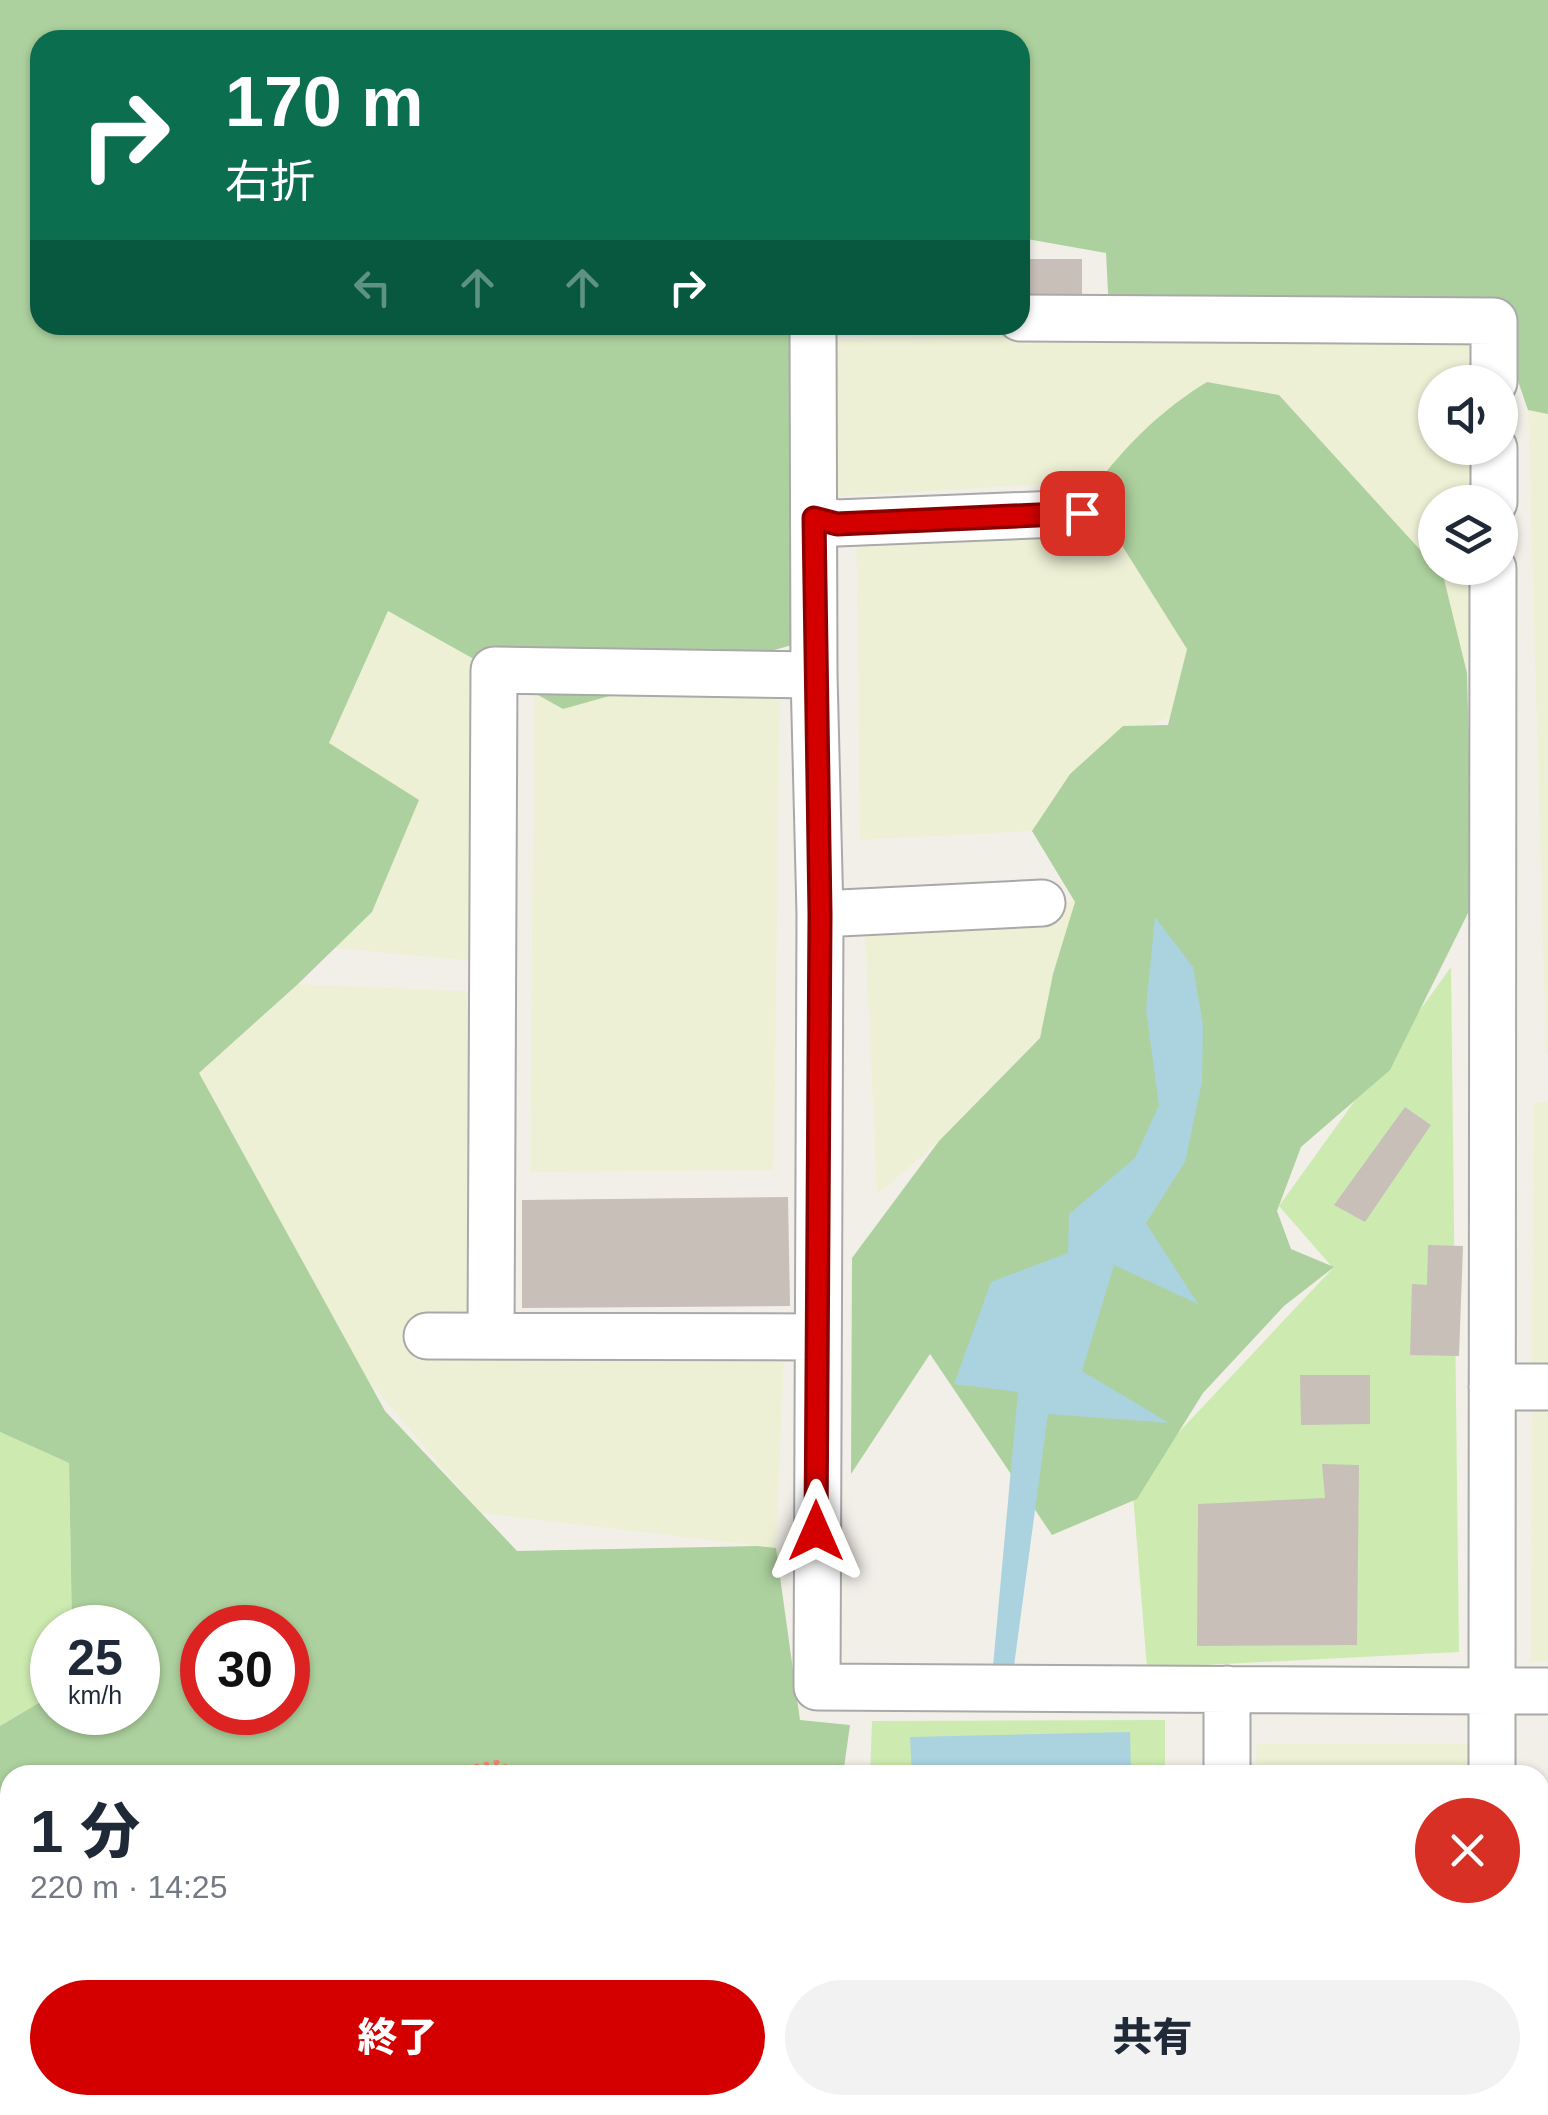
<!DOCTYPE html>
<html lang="ja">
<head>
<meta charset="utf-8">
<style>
  body { margin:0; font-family:Arial,"Noto Sans JP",sans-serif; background:#f2f2f3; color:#1f2937; height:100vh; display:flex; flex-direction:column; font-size:38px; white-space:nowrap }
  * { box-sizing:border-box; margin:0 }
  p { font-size:32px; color:#747a83 }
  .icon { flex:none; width:55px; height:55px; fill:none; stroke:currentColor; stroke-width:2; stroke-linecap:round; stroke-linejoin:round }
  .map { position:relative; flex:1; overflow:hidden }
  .details { position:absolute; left:0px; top:1765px; width:1550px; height:350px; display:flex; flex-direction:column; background:#fff; border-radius:30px 30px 0 0; box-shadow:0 2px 8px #0004 }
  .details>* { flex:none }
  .guide { position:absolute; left:30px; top:30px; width:1000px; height:305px; border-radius:30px; box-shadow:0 2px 8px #0004; background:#0b6e4f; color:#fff; overflow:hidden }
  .fabs { position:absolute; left:1418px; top:365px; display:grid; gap:20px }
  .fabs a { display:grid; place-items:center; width:100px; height:100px; border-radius:50%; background:#fff; box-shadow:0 2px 8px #0004; font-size:50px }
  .speed { position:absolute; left:30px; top:1605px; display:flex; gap:20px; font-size:50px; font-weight:700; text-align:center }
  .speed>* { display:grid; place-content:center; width:130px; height:130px; border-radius:50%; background:#fff; box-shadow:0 2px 8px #0004; line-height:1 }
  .speed small { font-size:25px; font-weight:400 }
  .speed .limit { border:15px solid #d22; background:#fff; color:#111 }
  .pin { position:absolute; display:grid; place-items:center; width:85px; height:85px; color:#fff; margin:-42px; border-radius:20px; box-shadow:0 5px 15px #0006 }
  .me { position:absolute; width:110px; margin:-55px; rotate:0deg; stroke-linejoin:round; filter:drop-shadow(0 0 8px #0008) }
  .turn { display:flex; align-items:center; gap:35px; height:210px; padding:0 30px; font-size:45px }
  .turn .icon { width:130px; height:130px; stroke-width:2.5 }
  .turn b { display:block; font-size:70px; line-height:85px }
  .lanes { display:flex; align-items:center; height:95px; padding:0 30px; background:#0003; justify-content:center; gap:50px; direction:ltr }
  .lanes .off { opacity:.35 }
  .round { display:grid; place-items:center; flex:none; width:105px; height:105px; border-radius:52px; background:#f2f2f3 }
  .head { display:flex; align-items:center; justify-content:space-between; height:170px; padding:0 30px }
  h1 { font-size:60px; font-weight:800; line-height:75px }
  .button { display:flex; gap:20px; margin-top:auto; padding:20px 30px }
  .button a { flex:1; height:115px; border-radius:60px; background:#d40000; color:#fff; font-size:40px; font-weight:800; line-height:115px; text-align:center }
  .button a+a { background:#f2f2f3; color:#1f2937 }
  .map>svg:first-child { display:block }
  .farmland { fill:#eef0d5 }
  .grass { fill:#cdebb0 }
  .forest { fill:#add19e; fill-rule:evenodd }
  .water { fill:#aad3df }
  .building { fill:#c7bfb8 }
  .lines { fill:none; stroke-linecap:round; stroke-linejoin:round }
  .minor-casing { stroke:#a9a9a9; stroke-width:49 }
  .path { stroke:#fa8072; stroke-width:6; stroke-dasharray:5 5; stroke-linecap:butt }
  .minor { stroke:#fff; stroke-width:45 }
  .route-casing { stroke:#8a0000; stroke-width:25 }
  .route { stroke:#d40000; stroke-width:18 }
</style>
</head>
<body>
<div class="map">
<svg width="1548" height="2115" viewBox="0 0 1548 2115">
  <rect width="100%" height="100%" fill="#f2efe9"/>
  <path class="farmland" d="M 1494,321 L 1489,382 L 1435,382 L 1435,448 L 1484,448 L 1480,502 L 1435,502 L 1435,566 L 1279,395 L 1165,413 L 1099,481 L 814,498 L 814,340 Z
    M 1528,410 L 1548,414 L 1548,1053 L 1546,1053 Z
    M 856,528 L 1111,528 L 1187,648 L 1170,716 L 1087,757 L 1032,831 L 860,840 Z
    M 1437,568 L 1475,568 L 1467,673 L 1443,575 Z
    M 388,611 L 494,670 L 474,961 L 332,948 L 419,800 L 328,743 Z
    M 780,676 L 774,1170 L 530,1172 L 534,693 Z
    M 1075,902 L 1040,1038 L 939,1141 L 877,1195 L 864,914 Z
    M 298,984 L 503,993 L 485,1332 L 785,1329 L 776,1548 L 481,1513 L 367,1379 L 199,1073 Z
    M 1548,1102 L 1548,1661 L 1531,1662 L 1533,1103 Z
    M 1256,1744 L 1470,1744 L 1469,1775 L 1257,1775 Z
    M 105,2105 L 292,2105 L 304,2115 L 70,2115 L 94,2111 Z
    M 345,2105 L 490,2105 L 480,2115 L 356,2115 Z
    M 524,2105 L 753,2105 L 749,2115 L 514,2115 Z
    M 857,2105 L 1216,2105 L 1217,2115 L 856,2115 Z
    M 1259,2105 L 1462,2105 L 1462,2115 L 1260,2115 Z"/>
  <path class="grass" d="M 1451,967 L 1459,1652 L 1147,1668 L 1132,1482 L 1333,1268 L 1279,1206 Z
    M 0,1432 L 69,1463 L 72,1627 L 52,1628 L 52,1695 L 0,1726 Z
    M 1165,1720 L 1165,1775 L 870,1775 L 872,1721 Z"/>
  <path class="forest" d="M 0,0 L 1548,0 L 1548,414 L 1528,410 L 1494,312 L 1109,311 L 1106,253 L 1027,239 L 1023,166 L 1020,164 L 1020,40 L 40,40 L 40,325 L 796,325 L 792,645 L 563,709 L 388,611 L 329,743 L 419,800 L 372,912 L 298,984 L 199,1073 L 385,1411 L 517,1551 L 758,1546 L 776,1548 L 800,1720 L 850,1725 L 843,1775 L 10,1775 L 10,2105 L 103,2105 C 76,2115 31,2115 0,2115 L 0,1726 L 52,1695 L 52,1712 L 138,1712 L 138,1628 L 72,1627 L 69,1463 L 0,1432 ZM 202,1628 L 288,1628 L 288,1712 L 202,1712 Z
    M 1207,382 L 1279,395 L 1443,575 L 1467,673 L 1473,903 L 1390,1070 L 1301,1147 L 1277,1211 L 1291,1249 L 1334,1267 L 1284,1306 L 1203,1393 L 1137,1499 L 1052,1535 L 930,1354 L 851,1474 L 852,1258 L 939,1141 L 1040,1038 L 1053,974 L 1075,902 L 1032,831 L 1070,774 L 1123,726 L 1168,725 L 1187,649 L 1111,528 L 1099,481 C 1131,440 1163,409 1207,382 Z"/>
  <path class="water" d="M 1155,917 L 1193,967 L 1203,1025 L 1202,1082 L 1185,1162 L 1146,1223 L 1198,1304 L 1114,1265 L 1082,1371 L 1169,1423 L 1048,1414 L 1011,1688 L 991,1688 L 1018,1392 L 954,1384 L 991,1282 L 1068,1253 L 1069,1214 L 1135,1158 L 1159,1105 L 1146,1009 Z
    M 1130,1732 L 1131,1775 L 912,1775 L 910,1737 Z"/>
  <path class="building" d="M 1020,259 L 1082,259 L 1082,298 L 1020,297 Z
    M 1405,1107 L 1431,1125 L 1365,1222 L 1334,1205 Z
    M 788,1197 L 790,1306 L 522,1308 L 522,1200 Z
    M 1428,1245 L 1463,1246 L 1459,1356 L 1410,1355 L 1412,1284 L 1427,1285 Z
    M 1300,1375 L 1370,1375 L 1370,1424 L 1301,1425 Z
    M 1322,1464 L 1359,1465 L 1357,1645 L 1197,1646 L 1198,1504 L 1325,1498 Z"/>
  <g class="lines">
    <defs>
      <path id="minor" d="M 1020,318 L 1494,321 L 1494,382
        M 813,325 L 814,675 L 820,914 L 817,1687 L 1492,1691 L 1493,568
        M 1494,502 L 1494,448
        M 814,518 L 837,523 L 1082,513
        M 820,914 L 1042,903
        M 427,1336 L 816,1337
        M 491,1336 L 494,670 L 814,675
        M 1492,1387 L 1548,1387
        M 1227,1775 L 1227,1689
        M 1492,1775 L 1492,1691 L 1548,1691
        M 1540,2055 L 1548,2055
        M 849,2115 L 855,2105
        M 1226,2115 L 1226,2105
        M 1491,2115 L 1491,2105"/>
    </defs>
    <use href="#minor" class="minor-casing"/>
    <path class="path" d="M 435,1775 L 497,1763 L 521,1775
      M 312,2105 L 323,2115
      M 0,2115 L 46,2105
      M 789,2115 L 793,2105"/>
    <use href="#minor" class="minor"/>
  </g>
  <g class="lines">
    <defs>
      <path id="route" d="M 816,1531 L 820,914 L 814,518 L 837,524 L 1082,513"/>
    </defs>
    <use href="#route" class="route-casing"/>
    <use href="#route" class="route"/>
  </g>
</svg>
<div class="fabs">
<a><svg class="icon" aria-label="sound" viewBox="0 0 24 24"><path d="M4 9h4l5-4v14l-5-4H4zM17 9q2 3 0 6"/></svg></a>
<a><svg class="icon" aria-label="layers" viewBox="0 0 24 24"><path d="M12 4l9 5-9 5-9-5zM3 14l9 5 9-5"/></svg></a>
</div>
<div class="speed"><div>25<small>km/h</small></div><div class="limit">30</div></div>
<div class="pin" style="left:1082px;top:513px;background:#d93025"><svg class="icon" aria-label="arrive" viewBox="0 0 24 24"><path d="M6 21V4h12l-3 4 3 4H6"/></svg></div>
<svg class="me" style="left:816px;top:1531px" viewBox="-20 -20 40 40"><path d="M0-17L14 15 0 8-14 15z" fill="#d40000" stroke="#fff" stroke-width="4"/></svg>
<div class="guide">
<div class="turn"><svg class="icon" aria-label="right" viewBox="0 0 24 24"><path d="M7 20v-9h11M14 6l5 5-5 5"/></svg><div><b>170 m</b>右折</div></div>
<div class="lanes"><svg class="icon off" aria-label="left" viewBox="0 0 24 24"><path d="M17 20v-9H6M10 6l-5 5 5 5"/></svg><svg class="icon off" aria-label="ahead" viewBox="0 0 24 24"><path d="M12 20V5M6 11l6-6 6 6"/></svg><svg class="icon off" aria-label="ahead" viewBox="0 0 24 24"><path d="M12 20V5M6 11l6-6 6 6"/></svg><svg class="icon" aria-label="right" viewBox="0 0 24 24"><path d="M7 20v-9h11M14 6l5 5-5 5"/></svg></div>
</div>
<section class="details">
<div class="head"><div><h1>1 分</h1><p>220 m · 14:25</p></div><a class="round" style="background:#d93025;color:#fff"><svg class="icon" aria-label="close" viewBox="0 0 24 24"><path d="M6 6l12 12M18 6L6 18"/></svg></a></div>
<div class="button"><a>終了</a><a>共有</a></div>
</section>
</div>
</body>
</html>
